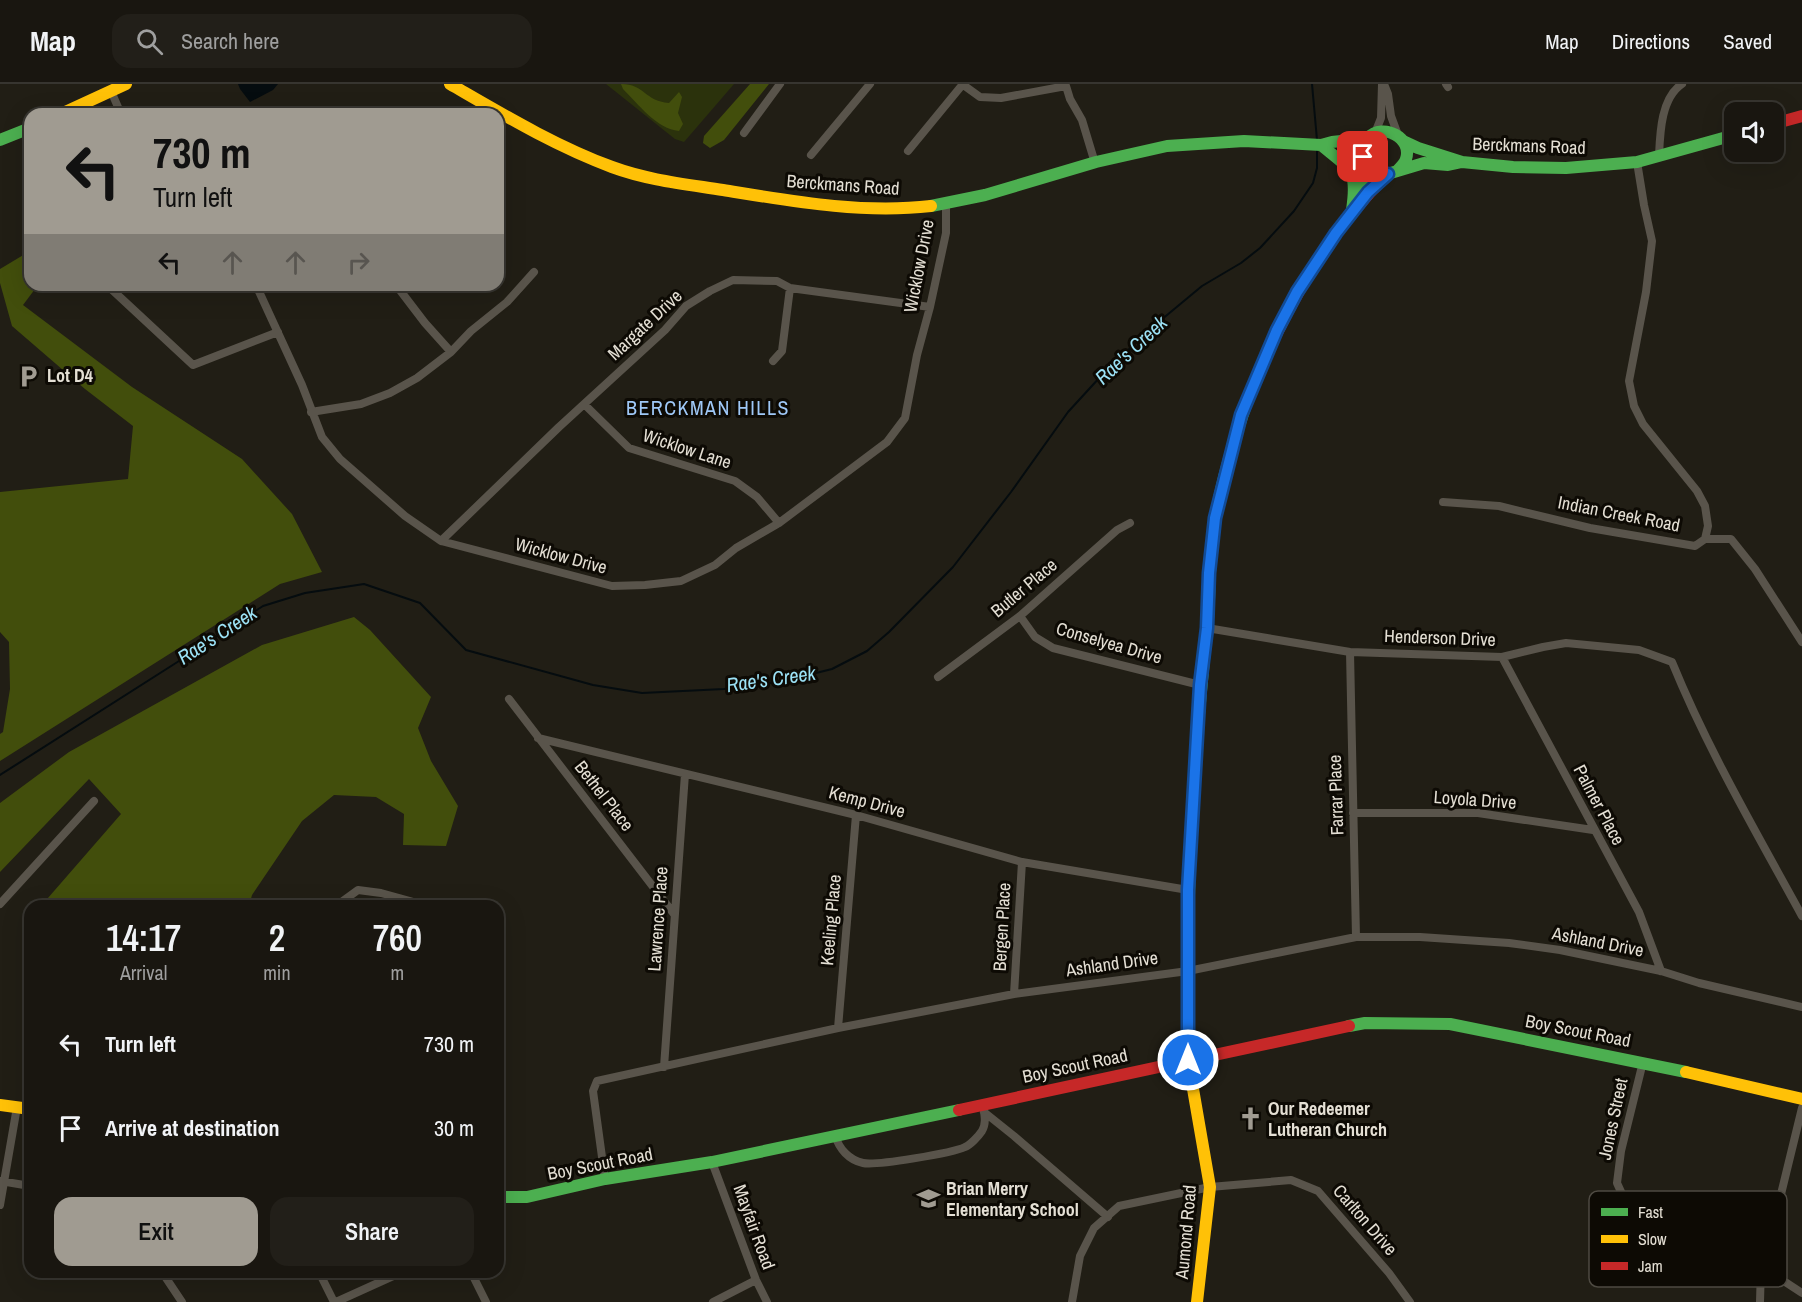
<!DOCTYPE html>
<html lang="en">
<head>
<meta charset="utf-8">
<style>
  body { margin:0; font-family:"Archivo Narrow",sans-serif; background:#221f19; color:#f1f3f6; height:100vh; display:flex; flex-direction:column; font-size:22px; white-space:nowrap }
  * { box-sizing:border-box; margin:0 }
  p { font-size:20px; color:#9f9f9f }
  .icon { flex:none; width:33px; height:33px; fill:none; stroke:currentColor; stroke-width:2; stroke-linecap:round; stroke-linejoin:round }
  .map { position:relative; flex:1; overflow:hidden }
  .sheet { position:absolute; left:24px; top:816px; width:480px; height:378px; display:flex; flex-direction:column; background:#191610; border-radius:18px; box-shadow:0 6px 24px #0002,0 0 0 2px #373530 }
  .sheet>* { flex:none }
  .hud { position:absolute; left:24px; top:24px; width:480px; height:183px; border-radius:18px; box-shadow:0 6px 24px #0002,0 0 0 2px #373530; background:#a09b91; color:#111; overflow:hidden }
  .controls { position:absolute; left:1724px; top:18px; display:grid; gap:12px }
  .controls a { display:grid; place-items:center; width:60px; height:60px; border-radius:12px; background:#191610; box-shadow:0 6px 24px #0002,0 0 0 2px #373530; font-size:30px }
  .pin { position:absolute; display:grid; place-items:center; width:51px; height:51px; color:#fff; margin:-26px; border-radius:12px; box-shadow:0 3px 9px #0006 }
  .me { position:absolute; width:66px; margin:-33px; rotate:0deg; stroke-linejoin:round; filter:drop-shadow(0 0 4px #0008) }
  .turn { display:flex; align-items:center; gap:21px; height:126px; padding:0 30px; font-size:27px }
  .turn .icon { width:78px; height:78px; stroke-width:2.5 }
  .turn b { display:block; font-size:42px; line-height:51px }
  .lanes { display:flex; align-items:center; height:57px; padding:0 30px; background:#0003; justify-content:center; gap:30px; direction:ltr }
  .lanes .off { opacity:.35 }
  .eta { display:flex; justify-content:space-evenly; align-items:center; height:102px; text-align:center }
  .eta b { font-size:36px; font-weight:600; line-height:42px }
  .cta { display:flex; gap:12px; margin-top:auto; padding:12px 30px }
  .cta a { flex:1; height:69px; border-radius:18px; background:#a09b91; color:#111; font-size:24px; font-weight:600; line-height:69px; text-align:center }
  .cta a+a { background:#221f19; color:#f1f3f6 }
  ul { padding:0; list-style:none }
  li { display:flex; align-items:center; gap:18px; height:84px; padding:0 30px }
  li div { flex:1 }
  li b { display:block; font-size:22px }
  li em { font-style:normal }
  header { display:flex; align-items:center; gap:36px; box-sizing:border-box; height:84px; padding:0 30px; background:#191610; border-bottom:2px solid #373530 }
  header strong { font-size:28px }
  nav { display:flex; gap:33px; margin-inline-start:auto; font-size:21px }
  .search { width:420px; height:54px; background:#221f19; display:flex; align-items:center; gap:15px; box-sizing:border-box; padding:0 21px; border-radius:18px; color:#9f9f9f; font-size:22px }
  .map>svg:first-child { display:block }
  .green { fill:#2b320c }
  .forest { fill:#424e0c }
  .water { fill:#050c0f }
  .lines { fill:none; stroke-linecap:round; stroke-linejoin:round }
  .stream { stroke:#050c0f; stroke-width:2 }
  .street { stroke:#59544b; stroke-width:8 }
  .fast { stroke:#4caf50; stroke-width:12 }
  .slow { stroke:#ffc107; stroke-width:12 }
  .jam { stroke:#c62828; stroke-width:12 }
  .route-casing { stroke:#114b97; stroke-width:15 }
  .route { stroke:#1a73e8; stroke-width:10 }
  .labels { text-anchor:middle; stroke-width:6; stroke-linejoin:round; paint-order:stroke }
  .street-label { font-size:18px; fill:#e4dfd4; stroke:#0d0a04 }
  .poi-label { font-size:18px; font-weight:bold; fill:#e4dfd4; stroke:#0d0a04; text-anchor:start }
  .water-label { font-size:20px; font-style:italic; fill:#9ce2f6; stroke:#0d0a04 }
  .neighbourhood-label { font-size:20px; letter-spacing:1.5px; fill:#9fc8f7; stroke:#0d0a04 }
  .key { fill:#0d0a04; stroke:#4e4a42; stroke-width:1.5 }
  .key-label { font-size:16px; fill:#e4dfd4 }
</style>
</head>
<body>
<header>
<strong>Map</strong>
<div class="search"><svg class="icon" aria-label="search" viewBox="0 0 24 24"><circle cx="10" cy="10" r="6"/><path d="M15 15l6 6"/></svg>Search here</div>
<nav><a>Map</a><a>Directions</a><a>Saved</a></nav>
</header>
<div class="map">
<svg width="1802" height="1218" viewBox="0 0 1802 1218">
  <rect width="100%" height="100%" fill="#211e15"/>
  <path class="green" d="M 606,0 L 734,0 L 684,58 L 675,55 Z"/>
  <path class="forest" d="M 621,0 C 645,0 644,17 669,19 L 679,8 L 682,13 L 678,29 L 683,40 L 679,47 C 657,45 638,20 623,5 Z
    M 750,0 L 769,0 L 724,56 L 710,64 L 703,59 L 704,52 Z
    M 30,167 L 30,201 L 38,201 L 23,221 L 132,303 L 242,375 L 292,430 L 322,488 L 280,500 L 0,677 L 0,650 L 3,648 L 10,605 L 9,558 L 0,548 L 0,408 L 128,395 L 133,342 L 85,305 L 12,242 L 0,199 L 0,185 Z
    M 354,533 L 370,546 L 431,613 L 418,644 L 431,677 L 458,722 L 446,762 L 403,761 L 404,730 L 376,713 L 334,711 L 302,737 L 252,811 L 249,822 L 41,822 L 121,730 L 89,695 L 0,788 L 0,719 L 69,668 L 262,561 Z"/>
  <path class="water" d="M 238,0 L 278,0 L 273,6 L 250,18 L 240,5 Z"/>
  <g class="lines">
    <path class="stream" d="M 1312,0 L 1317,56
      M 0,691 L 190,570 L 263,522 L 305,509 L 364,500 L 420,519 L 466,566 L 593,601 L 642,609 L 724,605 L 784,597 L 832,585 L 867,567 L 889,548 L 953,483 L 1011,408 L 1068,328 L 1101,292 L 1149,246 L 1202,202 L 1241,179 L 1260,164 L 1294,127 L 1313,99 L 1317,84 L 1317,64"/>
    <path class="street" d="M 962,0 L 980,13 L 1001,14 L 1066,2 L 1070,15 L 1082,36 L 1095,79
      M 1384,0 L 1388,10 L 1391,32 L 1398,51
      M 1446,0 L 1448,3
      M 111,7 L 121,30
      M 744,49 L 780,0
      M 1375,49 L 1381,34 L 1382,0
      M 908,67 L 963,0
      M 811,71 L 870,0
      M 1659,72 C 1660,49 1661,14 1682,0
      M 256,201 L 302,301 L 322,353 L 340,375 L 405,432 L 441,457 L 612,502 L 645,501 L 681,497 L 715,481 L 736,464 L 779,439 L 887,358 L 905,334 L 917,271 L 930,223 L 946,149 L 946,120
      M 396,201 L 425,239 L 451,268
      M 108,202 L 193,281 L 278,248
      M 773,277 L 782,267 L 790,204
      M 585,321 L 629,364 L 735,397 L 757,413 L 779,439
      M 311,328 L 361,320 L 390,309 L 417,294 L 451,268 L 471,247 L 507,218 L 534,188
      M 1443,418 L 1499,422 L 1590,444 L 1695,462 L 1705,455 L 1708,442 L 1705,422 L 1697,407 L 1643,340 L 1634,322 L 1629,297 L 1646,208 L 1652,157 L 1644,121 L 1637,78
      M 1705,455 L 1731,455 L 1755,485 L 1802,558
      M 441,457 L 559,343 L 665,246 L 686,222 L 710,207 L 733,196 L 777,197 L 790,204 L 930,223
      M 1020,532 L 1035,553 L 1053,564 L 1200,601
      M 1207,544 L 1350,568 L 1502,573 L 1543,563 L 1566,559 L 1639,566 L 1672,578 C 1708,666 1756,748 1802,832
      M 1350,568 L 1356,853
      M 1502,573 L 1639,828 L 1661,887
      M 938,593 L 1020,532 L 1117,446 L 1130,439
      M 509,615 L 674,830
      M 538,654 L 856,731 L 1022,778 L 1188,806
      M 1353,729 L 1478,729 L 1593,746
      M 0,820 L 94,717
      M 336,822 L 358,806 L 381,809 L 428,822
      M 1014,910 L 1022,778
      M 838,944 L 856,731
      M 1643,978 L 1621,1067 L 1617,1099 L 1622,1110 L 1635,1120 L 1772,1147 L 1802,1024
      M 664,983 L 685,690
      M 984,1028 L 1014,1052 L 1108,1133
      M 835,1051 C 839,1065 849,1076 863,1079 C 875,1082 953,1069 965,1063 C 970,1061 978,1053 982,1047 C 987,1039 984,1029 983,1020
      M 712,1078 L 756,1196 L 767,1218
      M 605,1095 L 593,1007 L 597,997 L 838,944 L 1014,910 L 1188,887 L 1356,853 L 1420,853 L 1509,859 L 1560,866 L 1661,887 L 1699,899 L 1802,923
      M 0,1097 L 30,1102
      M 0,1121 L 17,1023
      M 1761,1182 L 1802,1209
      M 162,1188 L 182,1218
      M 319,1188 L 334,1218
      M 471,1188 L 486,1218
      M 336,1218 L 402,1188
      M 713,1218 L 756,1196
      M 1072,1218 L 1080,1172 L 1094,1144 L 1119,1122 L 1210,1103 L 1291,1096 L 1318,1107 L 1389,1189 L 1410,1218
      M 1760,1218 L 1761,1182 L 1772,1147"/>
    <path class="fast" d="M 0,56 L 30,44
      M 1403,57 L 1418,64 L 1462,78
      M 1321,61 C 1351,86 1358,85 1352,126
      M 1397,87 C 1400,84 1405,79 1406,75 C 1413,54 1383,38 1368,54 C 1364,59 1364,67 1363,73 L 1371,86 L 1384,91 L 1424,79 L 1448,81 L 1462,78 L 1513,83 L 1566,84 L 1637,78 L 1734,51
      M 1358,116 L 1363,104 L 1366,80
      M 931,122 L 985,111 L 1096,78 L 1167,62 L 1244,57 L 1321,61 L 1332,58 L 1369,54
      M 1188,882 C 1188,770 1195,658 1207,547 C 1211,509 1208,471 1215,433 C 1225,384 1239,336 1258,290
      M 1349,942 L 1365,939 L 1450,940 L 1686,988
      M 498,1113 L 527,1113 L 605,1095 L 712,1078 L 959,1026"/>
    <path class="slow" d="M 450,0 C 502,30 555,62 612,83 C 647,96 685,100 723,106 C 791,117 861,130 931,122
      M 61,30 L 126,0
      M 1188,882 L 1188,976 L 1210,1103 L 1197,1218
      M 1686,988 L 1802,1015
      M 0,1021 L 30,1025"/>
    <path class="jam" d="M 1773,40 L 1802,32
      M 1258,290 C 1290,216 1330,146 1388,90
      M 959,1026 L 1349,942"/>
  </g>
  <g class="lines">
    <defs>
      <path id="route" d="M 1188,976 L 1188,806 L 1200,601 L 1207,544 L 1209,489 L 1215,434 L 1241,331 L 1277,246 L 1297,208 L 1336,149 L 1368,108 L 1388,90 C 1375,91 1368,84 1363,73"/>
    </defs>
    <use href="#route" class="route-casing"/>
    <use href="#route" class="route"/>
  </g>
  <defs>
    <symbol id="parking-bare" viewBox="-9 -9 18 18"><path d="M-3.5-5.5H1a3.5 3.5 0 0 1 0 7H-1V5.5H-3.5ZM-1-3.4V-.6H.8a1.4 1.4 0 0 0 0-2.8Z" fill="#a09b91" stroke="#0d0a04" stroke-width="2.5" paint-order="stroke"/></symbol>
    <symbol id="church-bare" viewBox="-9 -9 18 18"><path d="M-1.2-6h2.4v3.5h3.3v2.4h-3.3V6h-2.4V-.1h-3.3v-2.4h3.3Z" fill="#a09b91" stroke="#0d0a04" stroke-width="2.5" paint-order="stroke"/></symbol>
    <symbol id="school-bare" viewBox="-9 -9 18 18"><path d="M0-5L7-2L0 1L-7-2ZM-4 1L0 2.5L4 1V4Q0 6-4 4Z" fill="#a09b91" stroke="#0d0a04" stroke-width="2.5" paint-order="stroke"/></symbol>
  </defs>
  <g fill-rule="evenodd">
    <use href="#parking-bare" x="12" y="276" width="33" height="33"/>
    <use href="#church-bare" x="1234" y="1018" width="33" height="33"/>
    <use href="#school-bare" x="912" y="1098" width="33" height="33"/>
  </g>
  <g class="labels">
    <g class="street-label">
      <text transform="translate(1529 62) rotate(2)" y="6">Berckmans Road</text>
      <text transform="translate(843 101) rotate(4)" y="6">Berckmans Road</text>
      <text transform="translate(919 182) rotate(-79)" y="6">Wicklow Drive</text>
      <text transform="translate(645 241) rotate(-43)" y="6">Margate Drive</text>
      <text transform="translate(687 365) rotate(18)" y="6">Wicklow Lane</text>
      <text transform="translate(1619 430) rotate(11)" y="6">Indian Creek Road</text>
      <text transform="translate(561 472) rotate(15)" y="6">Wicklow Drive</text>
      <text transform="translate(1024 504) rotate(-40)" y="6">Butler Place</text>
      <text transform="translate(1440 554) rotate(2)" y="6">Henderson Drive</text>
      <text transform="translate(1109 559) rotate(16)" y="6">Conselyea Drive</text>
      <text transform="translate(1336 711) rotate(-92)" y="6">Farrar Place</text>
      <text transform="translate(604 712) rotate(52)" y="6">Bethel Place</text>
      <text transform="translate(1475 716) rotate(4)" y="6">Loyola Drive</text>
      <text transform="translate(867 718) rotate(15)" y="6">Kemp Drive</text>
      <text transform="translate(1599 721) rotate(62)" y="6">Palmer Place</text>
      <text transform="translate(658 835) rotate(-86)" y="6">Lawrence Place</text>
      <text transform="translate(831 836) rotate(-85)" y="6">Keeling Place</text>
      <text transform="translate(1002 843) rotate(-87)" y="6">Bergen Place</text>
      <text transform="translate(1598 858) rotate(11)" y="6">Ashland Drive</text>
      <text transform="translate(1112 880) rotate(-8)" y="6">Ashland Drive</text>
      <text transform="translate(1578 947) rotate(11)" y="6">Boy Scout Road</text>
      <text transform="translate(1075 982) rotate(-12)" y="6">Boy Scout Road</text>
      <text transform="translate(1613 1035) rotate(-78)" y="6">Jones Street</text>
      <text transform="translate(600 1080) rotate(-11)" y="6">Boy Scout Road</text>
      <text transform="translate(1365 1136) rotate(49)" y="6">Carlton Drive</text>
      <text transform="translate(754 1143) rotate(70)" y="6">Mayfair Road</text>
      <text transform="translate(1186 1148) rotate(-85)" y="6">Aumond Road</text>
    </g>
    <g class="poi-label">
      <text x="47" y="298">Lot D4</text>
      <text x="1268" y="1031">Our Redeemer<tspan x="1268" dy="21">Lutheran Church</tspan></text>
      <text x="946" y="1111">Brian Merry<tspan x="946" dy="21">Elementary School</tspan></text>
    </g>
    <g class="water-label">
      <text transform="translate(1131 266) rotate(-43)" y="7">Rae's Creek</text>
      <text transform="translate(217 551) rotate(-33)" y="7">Rae's Creek</text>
      <text transform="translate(771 595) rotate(-8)" y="7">Rae's Creek</text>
    </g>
    <g class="neighbourhood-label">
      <text x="708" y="331">BERCKMAN HILLS</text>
    </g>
  </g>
  <rect x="1589" y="1107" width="198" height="96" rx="9" class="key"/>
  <rect x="1601" y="1124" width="27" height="8" fill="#4caf50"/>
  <rect x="1601" y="1151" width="27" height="8" fill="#ffc107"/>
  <rect x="1601" y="1178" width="27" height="8" fill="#c62828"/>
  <g class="key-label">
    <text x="1638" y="1134">Fast</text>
    <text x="1638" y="1161">Slow</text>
    <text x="1638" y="1188">Jam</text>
  </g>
</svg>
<div class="controls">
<a><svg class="icon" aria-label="sound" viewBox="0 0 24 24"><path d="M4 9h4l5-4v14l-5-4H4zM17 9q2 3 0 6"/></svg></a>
</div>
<div class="pin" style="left:1363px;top:73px;background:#d93025"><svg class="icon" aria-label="arrive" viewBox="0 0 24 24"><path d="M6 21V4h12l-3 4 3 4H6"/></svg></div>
<svg class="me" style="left:1188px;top:976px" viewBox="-20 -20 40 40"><circle r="17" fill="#1a73e8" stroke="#fff" stroke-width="3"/><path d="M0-11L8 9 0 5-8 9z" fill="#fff"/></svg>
<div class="hud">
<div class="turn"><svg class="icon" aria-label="left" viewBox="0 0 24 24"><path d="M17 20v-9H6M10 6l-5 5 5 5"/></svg><div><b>730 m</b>Turn left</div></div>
<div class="lanes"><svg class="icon" aria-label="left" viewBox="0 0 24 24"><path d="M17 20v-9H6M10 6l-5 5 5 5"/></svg><svg class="icon off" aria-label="ahead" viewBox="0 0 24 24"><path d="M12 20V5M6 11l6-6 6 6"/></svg><svg class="icon off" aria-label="ahead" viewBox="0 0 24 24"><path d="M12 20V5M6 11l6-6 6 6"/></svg><svg class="icon off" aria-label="right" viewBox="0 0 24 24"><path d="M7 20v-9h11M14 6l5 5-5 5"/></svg></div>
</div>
<section class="sheet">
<div class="eta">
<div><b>14:17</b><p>Arrival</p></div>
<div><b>2</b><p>min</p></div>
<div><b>760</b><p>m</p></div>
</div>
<ul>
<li><svg class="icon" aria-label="left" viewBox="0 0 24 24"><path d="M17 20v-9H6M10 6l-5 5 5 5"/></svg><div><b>Turn left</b></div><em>730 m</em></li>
<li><svg class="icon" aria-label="arrive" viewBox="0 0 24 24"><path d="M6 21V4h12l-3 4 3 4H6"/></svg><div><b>Arrive at destination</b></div><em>30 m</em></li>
</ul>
<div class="cta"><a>Exit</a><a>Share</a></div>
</section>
</div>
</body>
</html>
